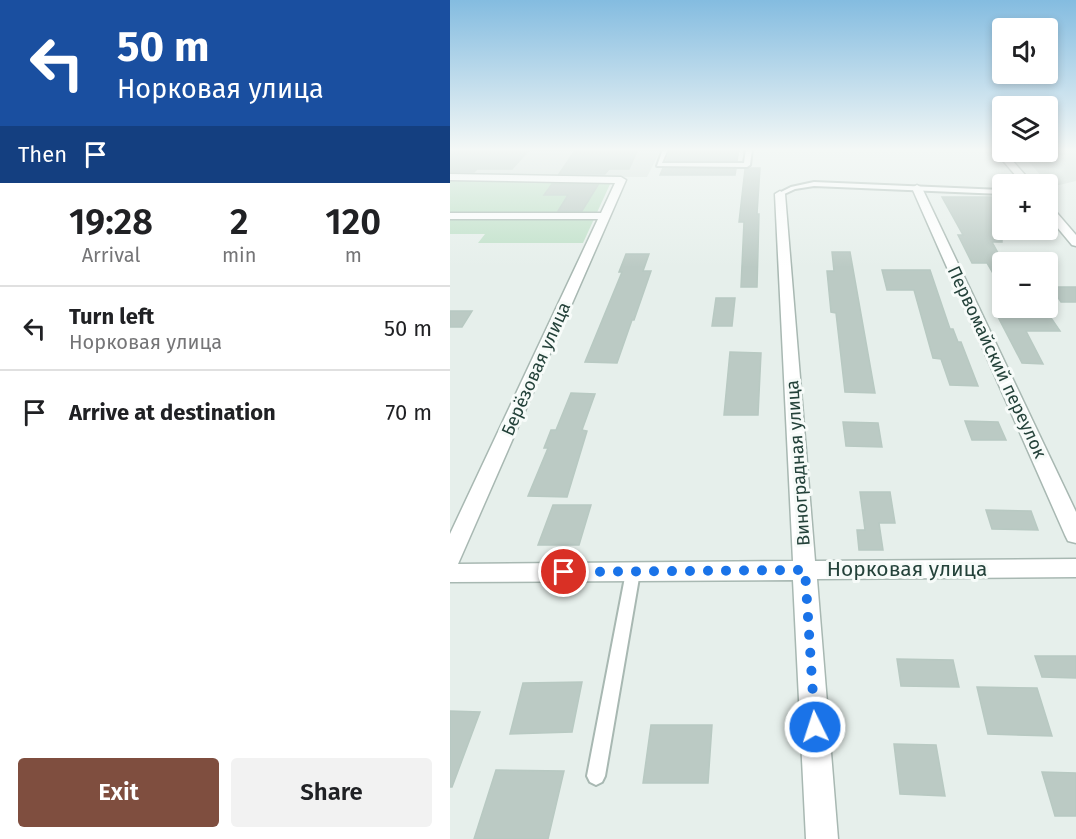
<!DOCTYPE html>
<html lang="en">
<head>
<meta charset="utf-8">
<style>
  body { margin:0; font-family:"Fira Sans",sans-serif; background:#f2f2f2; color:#202124; height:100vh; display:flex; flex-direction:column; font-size:22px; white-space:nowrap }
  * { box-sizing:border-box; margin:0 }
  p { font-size:20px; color:#757577 }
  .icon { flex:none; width:33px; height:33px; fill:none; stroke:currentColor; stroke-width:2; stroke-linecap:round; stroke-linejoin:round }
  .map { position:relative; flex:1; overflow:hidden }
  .details { display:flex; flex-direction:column; background:#fff; width:450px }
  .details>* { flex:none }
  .guide { background:#1a4fa0; color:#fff; overflow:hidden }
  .controls { position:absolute; left:542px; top:18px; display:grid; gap:12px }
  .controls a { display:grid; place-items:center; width:66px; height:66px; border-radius:6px; background:#fff; box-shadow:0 3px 9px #0003; font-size:30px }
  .pin { position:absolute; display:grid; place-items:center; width:51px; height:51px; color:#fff; margin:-26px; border:3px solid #fff; border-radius:50%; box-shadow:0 2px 6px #0007 }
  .me { position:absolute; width:66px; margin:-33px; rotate:356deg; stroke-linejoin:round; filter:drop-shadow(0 0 4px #0008) }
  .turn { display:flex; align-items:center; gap:21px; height:126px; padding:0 18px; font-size:27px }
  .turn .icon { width:78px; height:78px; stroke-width:2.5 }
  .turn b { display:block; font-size:42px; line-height:51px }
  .then { display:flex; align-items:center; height:57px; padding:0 18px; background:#0003; gap:12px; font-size:22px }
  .eta { display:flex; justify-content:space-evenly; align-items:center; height:102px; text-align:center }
  .eta b { font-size:36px; font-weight:600; line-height:42px }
  .primary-button { display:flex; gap:12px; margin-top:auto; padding:12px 18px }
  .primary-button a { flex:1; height:69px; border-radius:6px; background:#7f4e3f; color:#fff; font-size:24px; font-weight:600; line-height:69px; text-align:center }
  .primary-button a+a { background:#f2f2f2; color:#202124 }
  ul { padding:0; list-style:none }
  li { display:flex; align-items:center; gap:18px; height:84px; padding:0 18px; border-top:2px solid #e0e0e0 }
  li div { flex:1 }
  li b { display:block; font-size:22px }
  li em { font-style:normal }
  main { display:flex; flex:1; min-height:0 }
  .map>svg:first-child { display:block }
  .built { fill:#d4dfda }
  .green { fill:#bfe0c8 }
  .building { fill:#bbcac4; stroke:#b8c9c2; stroke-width:1.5 }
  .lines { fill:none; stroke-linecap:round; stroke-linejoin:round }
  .service-casing { stroke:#a8b8b2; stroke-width:4 }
  .minor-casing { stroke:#a8b8b2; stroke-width:3 }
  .service { fill:#fff; fill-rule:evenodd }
  .minor { fill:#fff; fill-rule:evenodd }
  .route { stroke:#1a73e8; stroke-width:10; stroke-dasharray:0 18 }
  .labels { text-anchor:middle; stroke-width:6; stroke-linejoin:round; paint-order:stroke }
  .street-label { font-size:18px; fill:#24423a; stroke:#f7fbf9 }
  .near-street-label { font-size:21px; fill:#24423a; stroke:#f7fbf9 }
</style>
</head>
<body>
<main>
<section class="details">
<div class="guide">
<div class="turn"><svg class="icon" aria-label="left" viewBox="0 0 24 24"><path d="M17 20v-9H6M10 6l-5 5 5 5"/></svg><div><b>50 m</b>Норковая улица</div></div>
<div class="then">Then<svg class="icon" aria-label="arrive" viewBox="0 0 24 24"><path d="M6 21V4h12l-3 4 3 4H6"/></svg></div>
</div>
<div class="eta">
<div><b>19:28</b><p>Arrival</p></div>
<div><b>2</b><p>min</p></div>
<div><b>120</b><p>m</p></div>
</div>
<ul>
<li><svg class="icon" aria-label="left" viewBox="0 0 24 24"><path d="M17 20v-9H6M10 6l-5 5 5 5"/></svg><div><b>Turn left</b><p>Норковая улица</p></div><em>50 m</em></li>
<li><svg class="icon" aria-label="arrive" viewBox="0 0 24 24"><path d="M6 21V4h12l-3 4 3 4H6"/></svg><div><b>Arrive at destination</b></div><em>70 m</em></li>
</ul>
<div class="primary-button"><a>Exit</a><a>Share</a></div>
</section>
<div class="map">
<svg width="626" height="839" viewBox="0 0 626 839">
  <rect width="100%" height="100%" fill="#e6efeb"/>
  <path class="built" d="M 0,149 L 211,149 L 197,177 L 0,176 Z
    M 597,149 L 626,149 L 626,181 L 601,187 L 570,152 L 597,152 Z"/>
  <path class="green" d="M 0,179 L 161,182 L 133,243 L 28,243 L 35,234 L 0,234 Z"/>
  <path class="building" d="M 0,149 L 80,149 L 62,169 L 27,169 L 24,172 L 0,172 Z
    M 126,149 L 188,149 L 179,169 L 159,169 L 155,174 L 109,174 Z
    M 221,149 L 289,149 L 287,161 L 216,161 Z
    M 213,168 L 286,169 L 285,175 L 210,175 Z
    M 299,168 L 310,168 L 307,214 L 309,214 L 307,287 L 291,287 L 294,222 L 289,222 L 295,169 Z
    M 102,184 L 148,185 L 132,211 L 108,211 L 118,195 L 94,195 Z
    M 492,197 L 552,197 L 552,242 L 542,242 L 552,260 L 552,289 L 537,263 L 522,263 L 508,235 L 513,235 Z
    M 382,252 L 400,252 L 425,393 L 395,392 L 386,313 L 381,312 L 377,271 L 384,271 Z
    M 176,254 L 199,254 L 193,271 L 201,271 L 184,320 L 182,320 L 167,363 L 135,362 L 172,272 L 169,272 Z
    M 432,270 L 480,270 L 500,329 L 503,329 L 508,342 L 511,342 L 528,386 L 500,385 L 491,359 L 483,358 L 464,290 L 437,290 Z
    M 601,287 L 626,287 L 626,302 L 611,302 Z
    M 266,298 L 285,298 L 282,326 L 262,326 Z
    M 0,311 L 22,311 L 12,327 L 0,327 Z
    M 547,315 L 599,315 L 610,331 L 576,331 L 593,364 L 572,363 Z
    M 280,352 L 311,353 L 308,415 L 274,415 Z
    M 121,393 L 145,394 L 132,430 L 137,431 L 117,497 L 78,496 L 98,448 L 94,448 L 101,430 L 106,430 Z
    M 515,421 L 548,422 L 556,440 L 522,440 Z
    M 393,422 L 428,423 L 432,447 L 396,446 Z
    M 410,492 L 440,492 L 445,523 L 429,523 L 433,550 L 409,550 L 407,530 L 415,530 Z
    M 103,505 L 141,505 L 129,545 L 88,545 Z
    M 536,510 L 581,511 L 588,530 L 542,529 Z
    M 585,656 L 626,656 L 626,678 L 592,677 Z
    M 447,659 L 503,660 L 509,687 L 451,686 Z
    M 132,682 L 122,732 L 60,734 L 73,683 Z
    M 527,687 L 587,688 L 602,736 L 538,734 Z
    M 0,711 L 30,712 L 2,787 L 0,787 Z
    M 201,725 L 262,725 L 258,783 L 193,783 Z
    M 444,744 L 486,745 L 495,796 L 450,794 Z
    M 46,770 L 114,771 L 98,839 L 24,839 Z
    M 592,772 L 626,773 L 626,816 L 605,816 Z"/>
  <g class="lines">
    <defs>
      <path id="service" d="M 213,149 L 218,149 L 212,163 L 294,163 L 296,149 L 302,149 L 300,165 L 297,167 L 207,166 Z
        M 364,182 L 552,190 L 552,194 L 364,186 L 345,189 L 330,196 L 327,194 L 341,187 Z
        M 183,567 L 188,568 L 190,572 L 155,776 L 152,782 L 146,785 L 140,782 L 137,776 L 176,572 L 178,568 Z"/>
      <path id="minor" d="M 543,149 L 552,149 L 583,184 L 573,184 Z
        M 0,174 L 171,177 L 176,180 L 8,564 L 343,561 L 325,194 L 330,191 L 335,194 L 365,561 L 626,559 L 626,577 L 367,579 L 388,839 L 356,839 L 343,580 L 0,582 L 0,534 L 148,219 L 0,219 L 0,213 L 151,213 L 165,183 L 0,180 Z
        M 467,185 L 472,188 L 626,512 L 626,543 L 618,541 L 615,535 L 462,188 Z
        M 597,205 L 601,206 L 626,235 L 626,246 L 622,245 L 597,215 Z"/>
    </defs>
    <use href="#service" class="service-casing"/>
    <use href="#minor" class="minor-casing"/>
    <use href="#service" class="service"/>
    <use href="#minor" class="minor"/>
  </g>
  <linearGradient id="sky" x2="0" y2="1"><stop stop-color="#84bce0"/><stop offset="0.56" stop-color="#f4f8f6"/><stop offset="1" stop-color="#f4f8f6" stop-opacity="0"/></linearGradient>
  <rect width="626" height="267" fill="url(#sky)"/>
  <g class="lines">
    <path class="route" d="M 114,572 L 355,570 L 365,727"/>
  </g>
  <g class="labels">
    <g class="street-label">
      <text transform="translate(547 362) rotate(65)" y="6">Первомайский переулок</text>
      <text transform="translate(86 369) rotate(-66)" y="6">Берёзовая улица</text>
      <text transform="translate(348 463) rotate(-94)" y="6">Виноградная улица</text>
    </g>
    <g class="near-street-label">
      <text x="457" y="576">Норковая улица</text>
    </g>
  </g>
</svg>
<div class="controls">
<a><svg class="icon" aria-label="sound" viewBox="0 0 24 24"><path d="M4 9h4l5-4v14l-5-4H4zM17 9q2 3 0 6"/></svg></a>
<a><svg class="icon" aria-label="layers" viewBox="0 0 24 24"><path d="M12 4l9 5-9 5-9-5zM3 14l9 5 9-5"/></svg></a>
<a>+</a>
<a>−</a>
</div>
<div class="pin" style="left:114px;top:572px;background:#d93025"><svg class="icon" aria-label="arrive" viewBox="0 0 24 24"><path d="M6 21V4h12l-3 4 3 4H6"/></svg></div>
<svg class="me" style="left:365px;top:727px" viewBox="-20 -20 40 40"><circle r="17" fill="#1a73e8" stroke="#fff" stroke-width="3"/><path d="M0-11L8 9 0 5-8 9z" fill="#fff"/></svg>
</div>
</main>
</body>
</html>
